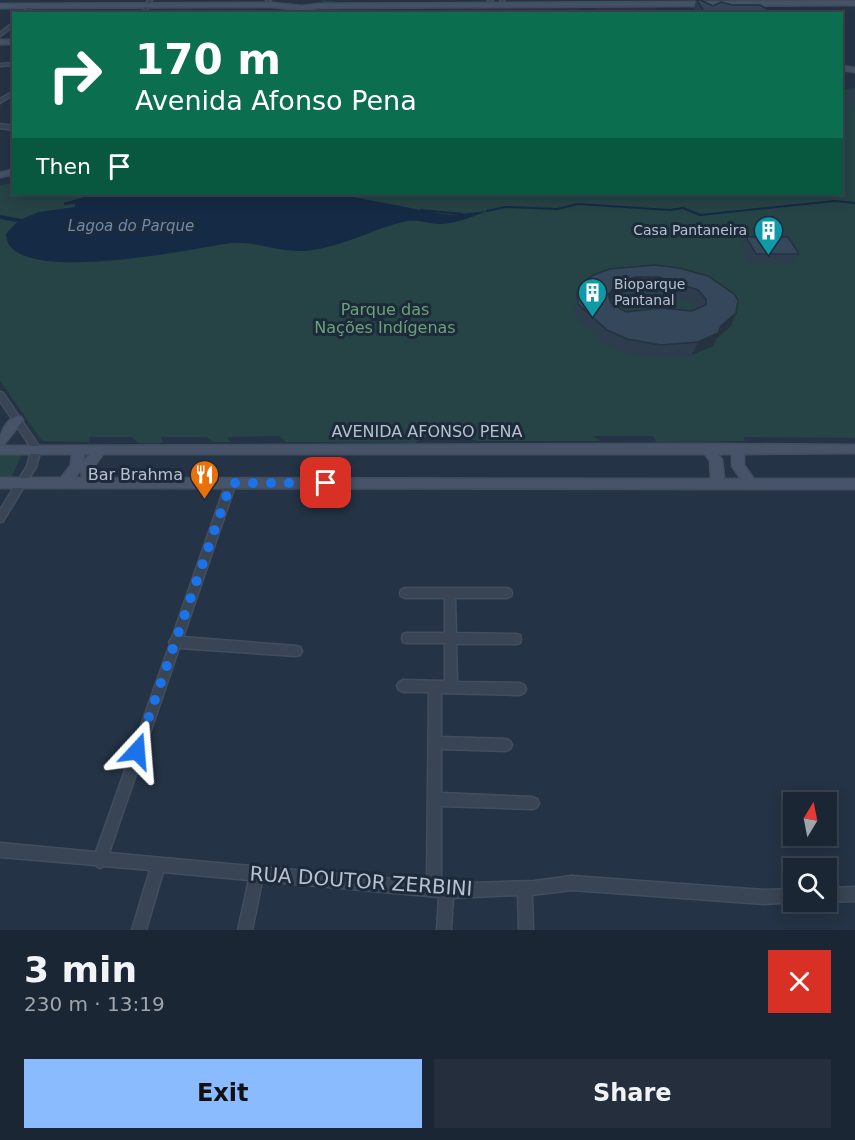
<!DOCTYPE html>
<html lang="en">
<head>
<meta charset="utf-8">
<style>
  body { margin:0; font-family:"DejaVu Sans",sans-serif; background:#242e3c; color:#f1f3f6; height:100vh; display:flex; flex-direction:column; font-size:22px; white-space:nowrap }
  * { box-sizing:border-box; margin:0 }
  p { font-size:20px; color:#a0a5ac }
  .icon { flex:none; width:33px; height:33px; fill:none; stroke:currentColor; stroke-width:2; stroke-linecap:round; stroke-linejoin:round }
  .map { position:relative; height:930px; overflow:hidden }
  .details { display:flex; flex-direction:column; background:#1b2634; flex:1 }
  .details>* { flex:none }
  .guide { position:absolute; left:12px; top:12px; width:831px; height:183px; border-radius:0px; box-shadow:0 3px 15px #0003,0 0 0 2px #39434f; background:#0b6e4f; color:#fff; overflow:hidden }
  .needle { width:39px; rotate:10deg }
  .tools { position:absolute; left:783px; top:792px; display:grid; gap:12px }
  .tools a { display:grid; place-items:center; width:54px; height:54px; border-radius:0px; background:#1b2634; box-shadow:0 3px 15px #0003,0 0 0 2px #39434f; font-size:30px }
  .pin { position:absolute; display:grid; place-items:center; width:51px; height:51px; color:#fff; margin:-26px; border-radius:12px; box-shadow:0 3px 9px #0006 }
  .me { position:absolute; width:66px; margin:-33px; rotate:19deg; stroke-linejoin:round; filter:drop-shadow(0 0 4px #0008) }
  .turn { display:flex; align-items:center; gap:21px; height:126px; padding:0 24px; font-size:27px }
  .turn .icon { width:78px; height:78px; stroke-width:2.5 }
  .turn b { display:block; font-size:42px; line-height:51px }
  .then { display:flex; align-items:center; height:57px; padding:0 24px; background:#0003; gap:12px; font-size:22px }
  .round { display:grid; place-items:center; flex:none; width:63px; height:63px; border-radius:0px; background:#242e3c }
  .overview { display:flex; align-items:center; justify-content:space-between; height:102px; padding:0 24px }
  h1 { font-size:36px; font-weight:700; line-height:45px }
  .cta { display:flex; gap:12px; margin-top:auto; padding:12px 24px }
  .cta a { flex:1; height:69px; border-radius:0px; background:#8abaff; color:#111; font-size:24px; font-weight:700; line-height:69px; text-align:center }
  .cta a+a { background:#242e3c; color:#f1f3f6 }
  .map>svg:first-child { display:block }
  .medical { fill:#333144 }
  .green { fill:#264346 }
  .water { fill:#152a45 }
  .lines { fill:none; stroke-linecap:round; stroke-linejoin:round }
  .stream-far1 { stroke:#152a45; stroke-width:1.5 }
  .stream { stroke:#152a45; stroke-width:2 }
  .street-casing { stroke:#424e5e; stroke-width:3 }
  .secondary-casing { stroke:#424e5e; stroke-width:3 }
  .street { fill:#394554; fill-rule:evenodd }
  .secondary { fill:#465368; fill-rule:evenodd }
  .wall { fill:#2e3d4e; fill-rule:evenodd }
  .shaded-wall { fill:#253240 }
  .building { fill:#35475b; stroke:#253240; stroke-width:1.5; fill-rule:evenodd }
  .route { stroke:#1a73e8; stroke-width:10; stroke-dasharray:0 18 }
  .labels { text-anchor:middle; stroke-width:6; stroke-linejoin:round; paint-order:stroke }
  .far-poi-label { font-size:14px; fill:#b6c0ce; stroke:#1d2a3a; text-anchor:end }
  .far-water-label { font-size:15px; font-style:italic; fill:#6c8ab0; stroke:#1d2a3a }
  .park-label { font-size:16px; fill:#6ba176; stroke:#1d2a3a }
  .street-label { font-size:16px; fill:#b6c0ce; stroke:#1d2a3a }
  .poi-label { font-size:16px; fill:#b6c0ce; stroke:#1d2a3a; text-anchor:end }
  .near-street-label { font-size:20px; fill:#b6c0ce; stroke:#1d2a3a }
</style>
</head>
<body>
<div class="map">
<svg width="855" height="930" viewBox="0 0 855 930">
  <rect width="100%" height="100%" fill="#243345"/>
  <path class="medical" d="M 455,5 L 587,5 L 573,14 L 481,13 Z
    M 602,6 L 631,6 L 638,9 L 649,6 L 666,13 L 587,14 Z"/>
  <path class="green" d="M 321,0 L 338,2 L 590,2 L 326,4 Z
    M 855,88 L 855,438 L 744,437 L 745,441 L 656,442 L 653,436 L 593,436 L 600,441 L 476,441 C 457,434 431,431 415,443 L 286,442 L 279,436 L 227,437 L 231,442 L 213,442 L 206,437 L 161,437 L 163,443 L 138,443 L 132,437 L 90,437 L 89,442 L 42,441 L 0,381 L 0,186 L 13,182 L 14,194 L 842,194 L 842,89 Z
    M 22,454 L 11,478 L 0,479 L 0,455 Z"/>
  <path class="water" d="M 94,194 L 338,194 L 436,213 L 452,215 L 487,211 C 471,217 456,224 439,224 C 429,224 417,219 407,221 C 371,229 340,249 302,251 C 276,252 251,239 225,244 C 192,249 6,288 6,234 L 17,222 L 0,219 L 0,215 L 22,219 L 39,212 L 75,207 L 75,204 L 64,205 L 64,203 Z"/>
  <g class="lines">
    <path class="stream-far1" d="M 338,14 L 346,8"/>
    <path class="stream" d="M 421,210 L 462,214
      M 487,211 L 505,207 L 557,209 L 578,204 L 670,210 L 683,208 L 700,215 L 835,201 L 855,203"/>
    <defs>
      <path id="street" d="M 148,0 L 152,0 L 145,14 L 141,14 Z
        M 267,0 L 271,0 L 268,2 L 266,1 Z
        M 489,0 L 493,0 L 490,2 L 488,1 Z
        M 500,0 L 504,0 L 504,1 L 501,2 Z
        M 30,5 L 33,6 L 27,14 L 22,14 Z
        M 14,22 L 14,26 L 0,36 L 0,33 Z
        M 14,63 L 14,65 L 0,66 L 0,64 Z
        M 14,91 L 14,94 L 0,103 L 0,99 Z
        M 0,124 L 14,126 L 14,130 L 0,128 Z
        M 0,392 L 3,393 L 41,449 L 36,467 L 3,521 L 0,522 L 0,510 L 27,466 L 32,449 L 0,401 Z
        M 231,479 L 234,480 L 236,483 L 183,637 L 296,646 L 300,647 L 302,651 L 300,655 L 296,656 L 179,648 L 109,853 L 427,882 L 429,692 L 403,692 L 399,690 L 397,686 L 399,682 L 403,680 L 445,681 L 445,643 L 407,643 L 403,642 L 402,638 L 403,634 L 407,633 L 445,633 L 445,598 L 405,598 L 401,596 L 400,593 L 401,590 L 405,588 L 507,588 L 511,590 L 512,593 L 511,596 L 507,598 L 455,598 L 456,633 L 516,634 L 520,635 L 521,639 L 520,643 L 516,644 L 456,644 L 457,682 L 520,683 L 524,685 L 526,689 L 524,693 L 520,695 L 441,693 L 441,737 L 506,739 L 510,741 L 512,745 L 510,749 L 506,751 L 441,749 L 441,793 L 533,797 L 537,799 L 539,803 L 537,807 L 533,809 L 441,806 L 441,884 L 534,881 L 572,876 L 764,890 L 794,889 L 794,902 L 797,902 L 764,904 L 572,890 L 532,895 L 533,930 L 519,930 L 518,895 L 453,898 L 451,930 L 437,930 L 439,897 L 262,881 L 252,930 L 238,930 L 249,880 L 163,872 L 146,930 L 132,930 L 150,870 L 104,866 L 100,868 L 95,865 L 0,857 L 0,843 L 96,852 L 170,644 L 169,642 L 172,638 L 226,483 L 228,480 Z
        M 855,887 L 855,901 L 826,902 L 825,902 L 826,902 L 826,888 Z"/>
      <path id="secondary" d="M 855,1 L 855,5 L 318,8 L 302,10 L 272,7 L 0,8 L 0,4 L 272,3 L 302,6 L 318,4 Z
        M 0,40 L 14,40 L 14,44 L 0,44 Z
        M 842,66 L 855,68 L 855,72 L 842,70 Z
        M 14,169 L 14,174 L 0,177 L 0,173 Z
        M 17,416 L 21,417 L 23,420 L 21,423 L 4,444 L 0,445 C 0,433 5,421 17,416 Z
        M 707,444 L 855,445 L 855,453 L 744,454 L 744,465 L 754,479 L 855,479 L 855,489 L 0,488 L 0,478 L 61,478 L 71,465 L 72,454 L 0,454 L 0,446 ZM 84,454 L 90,454 L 83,463 ZM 103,454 L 705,454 L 710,461 L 711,479 L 94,478 L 93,468 ZM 718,454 L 732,454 L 732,466 L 741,479 L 724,479 L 722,460 ZM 81,469 L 82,478 L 75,478 Z"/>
    </defs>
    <use href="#street" class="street-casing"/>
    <use href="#secondary" class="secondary-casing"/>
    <use href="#street" class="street"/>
    <use href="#secondary" class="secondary"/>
  </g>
  <path class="wall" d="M 696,0 L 700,0 L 713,6 L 732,5 L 775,14 L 696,14 L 694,9 Z
    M 853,88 L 855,88 L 855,107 L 848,99 Z
    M 746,237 L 799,254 L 794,263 L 752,264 L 742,247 Z
    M 679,268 L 731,326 L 716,339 L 713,346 L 692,355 L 656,358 L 623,352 L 603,343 L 576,317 L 574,306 L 577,293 L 580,285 ZM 632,290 L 655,290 L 693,303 L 698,309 L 692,311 L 626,312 L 611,303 L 610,301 L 614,295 Z"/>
  <path class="shaded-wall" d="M 636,277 L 632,290 L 614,295 L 605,308 L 608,295 L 618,282 Z
    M 736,313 L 731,326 L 716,339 L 713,346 L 692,355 L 698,342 L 721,326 Z"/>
  <path class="building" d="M 697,0 L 700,0 L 713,6 L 721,2 L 732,5 L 760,5 L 775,14 L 714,14 L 703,10 Z
    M 746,237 L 788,237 L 799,254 L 756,254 Z
    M 655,265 L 679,268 L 708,276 L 734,294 L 738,300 L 736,313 L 721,326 L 718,333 L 698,342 L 661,345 L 627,339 L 607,330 L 578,304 L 577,293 L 580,285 L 593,275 L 610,269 ZM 636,277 L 659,277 L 698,290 L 706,299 L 706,305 L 692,311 L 661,308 L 626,312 L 611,303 L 608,295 L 618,282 Z"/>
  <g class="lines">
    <path class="route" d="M 137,751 L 231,483 L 326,483"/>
  </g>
  <defs>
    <symbol id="building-pin" viewBox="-11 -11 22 30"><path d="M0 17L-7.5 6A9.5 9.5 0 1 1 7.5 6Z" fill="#0f9aa8" stroke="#1d2a3a"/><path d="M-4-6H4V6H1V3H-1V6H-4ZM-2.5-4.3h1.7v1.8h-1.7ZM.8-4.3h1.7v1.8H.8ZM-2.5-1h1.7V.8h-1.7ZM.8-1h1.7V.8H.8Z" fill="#fff"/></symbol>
    <symbol id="restaurant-pin" viewBox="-11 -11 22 30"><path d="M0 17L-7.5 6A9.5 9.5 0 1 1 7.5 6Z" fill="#e8710a" stroke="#1d2a3a"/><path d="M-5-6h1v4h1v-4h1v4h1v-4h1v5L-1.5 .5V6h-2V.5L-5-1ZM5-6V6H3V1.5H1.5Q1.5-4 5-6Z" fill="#fff"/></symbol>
  </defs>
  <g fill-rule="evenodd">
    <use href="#building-pin" x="752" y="214" width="33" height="45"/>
    <use href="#building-pin" x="576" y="276" width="33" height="45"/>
    <use href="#restaurant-pin" x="188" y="458" width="33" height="45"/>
  </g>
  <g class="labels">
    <g class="far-poi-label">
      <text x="747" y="235">Casa Pantaneira</text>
      <text x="614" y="289" text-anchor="start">Bioparque<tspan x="614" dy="16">Pantanal</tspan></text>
    </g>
    <g class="far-water-label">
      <text x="131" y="231">Lagoa do Parque</text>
    </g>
    <g class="park-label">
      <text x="385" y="315">Parque das<tspan x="385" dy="18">Nações Indígenas</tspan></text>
    </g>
    <g class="street-label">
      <text x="427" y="437">AVENIDA AFONSO PENA</text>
    </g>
    <g class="poi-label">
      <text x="183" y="480">Bar Brahma</text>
    </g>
    <g class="near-street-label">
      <text transform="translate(361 881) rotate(4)" y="7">RUA DOUTOR ZERBINI</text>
    </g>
  </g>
</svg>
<div class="tools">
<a><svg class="needle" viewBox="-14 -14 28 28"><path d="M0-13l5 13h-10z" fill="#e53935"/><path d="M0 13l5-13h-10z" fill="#a0a5ac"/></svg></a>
<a><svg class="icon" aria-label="search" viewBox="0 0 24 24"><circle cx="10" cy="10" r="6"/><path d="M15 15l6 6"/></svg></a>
</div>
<div class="pin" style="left:326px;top:483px;background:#d93025"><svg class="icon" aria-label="arrive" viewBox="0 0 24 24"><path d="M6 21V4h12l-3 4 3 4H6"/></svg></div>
<svg class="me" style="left:137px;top:751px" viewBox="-20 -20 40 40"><path d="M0-17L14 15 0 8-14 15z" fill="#1a73e8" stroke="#fff" stroke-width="4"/></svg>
<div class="guide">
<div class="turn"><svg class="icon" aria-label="right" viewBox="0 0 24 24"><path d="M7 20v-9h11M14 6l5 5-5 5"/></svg><div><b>170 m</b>Avenida Afonso Pena</div></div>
<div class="then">Then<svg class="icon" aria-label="arrive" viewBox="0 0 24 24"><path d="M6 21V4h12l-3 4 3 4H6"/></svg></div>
</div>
</div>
<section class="details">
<div class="overview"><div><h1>3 min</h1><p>230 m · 13:19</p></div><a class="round" style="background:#d93025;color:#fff"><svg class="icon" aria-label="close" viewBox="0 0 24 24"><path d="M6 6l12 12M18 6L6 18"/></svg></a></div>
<div class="cta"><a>Exit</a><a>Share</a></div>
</section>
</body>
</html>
